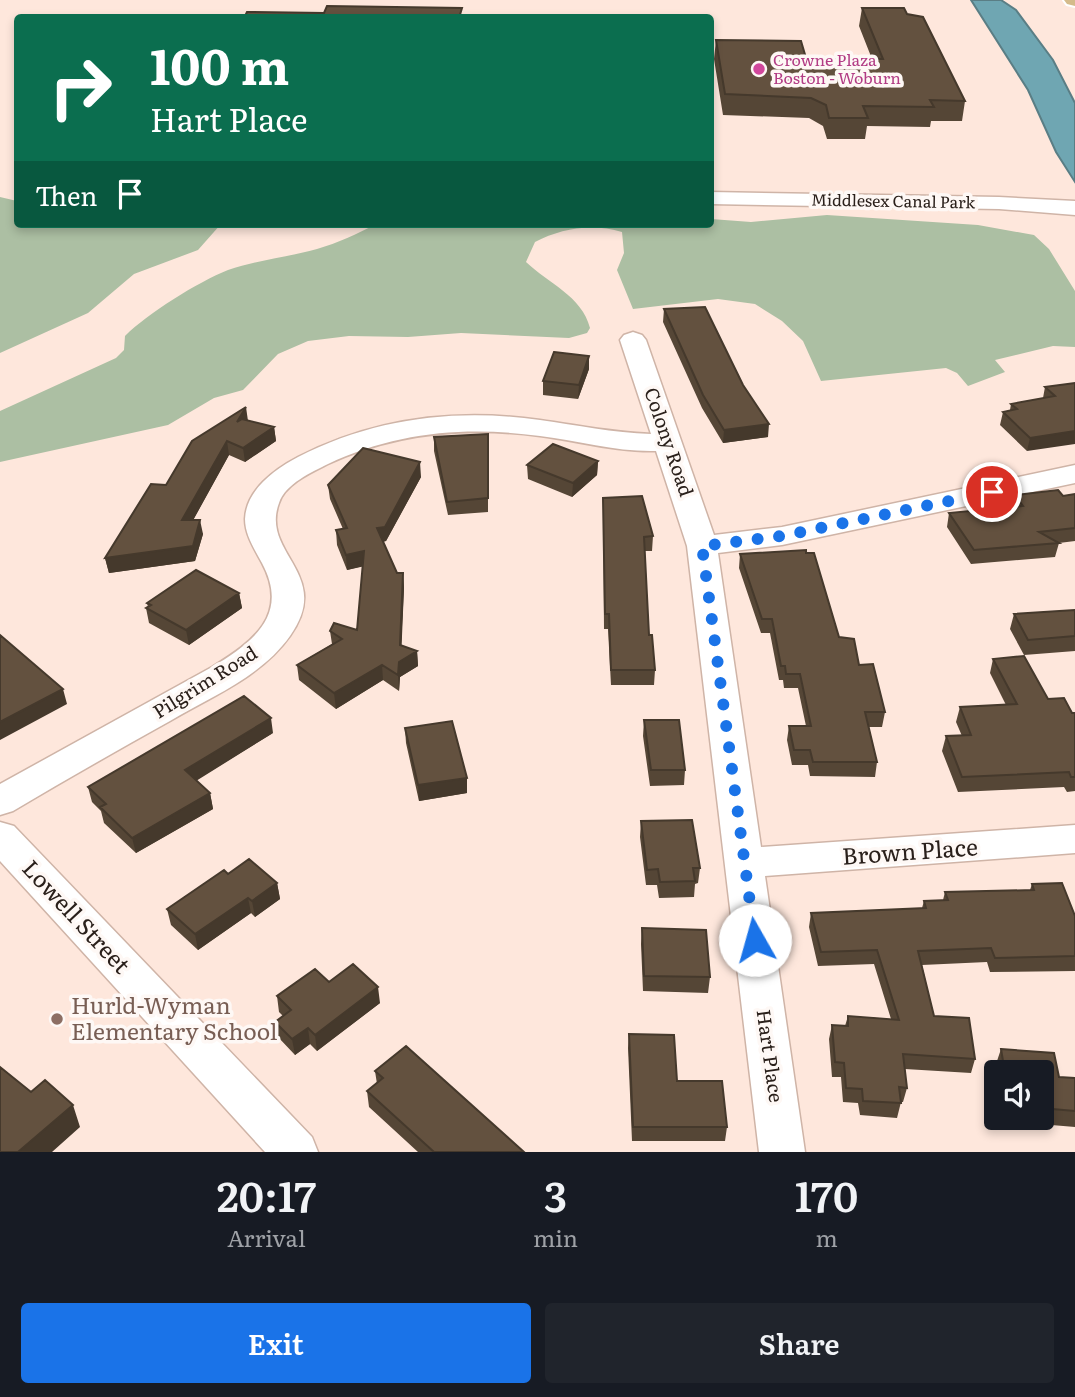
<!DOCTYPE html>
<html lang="en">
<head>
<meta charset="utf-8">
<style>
  body { margin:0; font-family:Literata,serif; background:#20242c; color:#f1f3f6; height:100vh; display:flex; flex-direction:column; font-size:26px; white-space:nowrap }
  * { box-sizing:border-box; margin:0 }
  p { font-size:23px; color:#9ea1a6 }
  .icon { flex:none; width:38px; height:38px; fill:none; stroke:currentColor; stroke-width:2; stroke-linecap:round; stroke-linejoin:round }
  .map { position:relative; height:1152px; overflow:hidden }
  .details { display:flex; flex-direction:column; background:#171b24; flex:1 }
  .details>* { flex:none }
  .banner { position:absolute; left:14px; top:14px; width:700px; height:214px; border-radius:7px; box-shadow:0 4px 10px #0003; background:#0b6e4f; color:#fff; overflow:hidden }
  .controls { position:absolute; left:984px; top:1060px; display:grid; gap:14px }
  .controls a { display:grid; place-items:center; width:70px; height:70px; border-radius:7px; background:#171b24; box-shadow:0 4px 10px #0003; font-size:35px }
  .pin { position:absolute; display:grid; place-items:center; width:60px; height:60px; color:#fff; margin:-30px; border:4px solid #fff; border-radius:50%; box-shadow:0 2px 7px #0007 }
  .me { position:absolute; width:77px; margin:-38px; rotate:353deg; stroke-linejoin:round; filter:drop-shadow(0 0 5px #0008) }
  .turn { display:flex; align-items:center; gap:24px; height:147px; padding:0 21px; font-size:32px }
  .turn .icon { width:91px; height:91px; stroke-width:2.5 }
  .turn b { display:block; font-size:49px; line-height:60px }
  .then { display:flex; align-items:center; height:66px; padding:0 21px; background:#0003; gap:14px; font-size:26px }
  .eta { display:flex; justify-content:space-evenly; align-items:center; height:119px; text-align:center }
  .eta b { font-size:42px; font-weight:600; line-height:49px }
  .primary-button { display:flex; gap:14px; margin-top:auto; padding:14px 21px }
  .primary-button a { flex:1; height:80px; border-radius:7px; background:#1a73e8; color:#fff; font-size:28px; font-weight:600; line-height:80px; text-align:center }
  .primary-button a+a { background:#20242c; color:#f1f3f6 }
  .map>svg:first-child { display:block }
  .green { fill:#acbfa3 }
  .water { fill:#6fa6b2; stroke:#5a7e85; stroke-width:2 }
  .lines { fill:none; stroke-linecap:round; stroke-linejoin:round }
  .minor-casing { stroke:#cfb4a7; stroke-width:3 }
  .major-casing { stroke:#fff; stroke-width:4 }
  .minor { fill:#fff; fill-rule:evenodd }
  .major { fill:#d4bb8b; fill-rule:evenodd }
  .wall { fill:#554636 }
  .shaded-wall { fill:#45392c }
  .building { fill:#63513f; stroke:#45392c; stroke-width:2 }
  .route { stroke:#1a73e8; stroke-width:12; stroke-dasharray:0 21.6 }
  .hotel-dot { fill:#d1479c; stroke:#fef8f5; stroke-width:2.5 }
  .education-dot { fill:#8d6e63; stroke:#fef8f5; stroke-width:2.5 }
  .labels { text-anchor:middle; stroke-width:7; stroke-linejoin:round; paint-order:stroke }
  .far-hotel-label { font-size:16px; fill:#b23c85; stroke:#fef8f5; text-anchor:start }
  .far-street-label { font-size:16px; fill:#2a201b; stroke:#fef8f5 }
  .street-label { font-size:19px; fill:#2a201b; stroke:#fef8f5 }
  .near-street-label { font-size:23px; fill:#2a201b; stroke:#fef8f5 }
  .near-education-label { font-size:23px; fill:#785e54; stroke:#fef8f5; text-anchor:start }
</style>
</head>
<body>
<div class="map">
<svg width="1075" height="1152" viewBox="0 0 1075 1152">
  <rect width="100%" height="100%" fill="#fee7dc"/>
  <path class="green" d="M 0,197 L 17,201 L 18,224 L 221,224 L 198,250 L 134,274 L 88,313 L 0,353 Z
    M 827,215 L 978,225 L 1034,235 L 1049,249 L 1075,291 L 1075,347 L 1053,346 L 995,360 L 1005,372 L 968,386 L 957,373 L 946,368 L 821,381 L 803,341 L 782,321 L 755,304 L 718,299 L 633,309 L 617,270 L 624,253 L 622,232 C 592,223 562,228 535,242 L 526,262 C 548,283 582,296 590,328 L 587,333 L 569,338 L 461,333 L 408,337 L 349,336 L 308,341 L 278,354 L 243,390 L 214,398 L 168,425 L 0,462 L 0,411 L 116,358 L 124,350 L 125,336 C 148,313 198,282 228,270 C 257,260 288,257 317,249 C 338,243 357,234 376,224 L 710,224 L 711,219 L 751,222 Z"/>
  <path class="water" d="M 971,0 L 1001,0 L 1016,10 L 1053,60 L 1075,103 L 1075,182 L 1056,152 L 1028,90 Z"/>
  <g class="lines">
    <defs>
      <path id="minor" d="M 710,192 L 999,197 L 1075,201 L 1075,215 L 999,209 L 710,204 Z
        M 633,332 L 642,335 L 646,340 L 714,535 L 782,527 L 1075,465 L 1075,483 L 782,545 L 718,553 L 761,847 L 1075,825 L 1075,853 L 765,876 L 805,1152 L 759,1152 L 687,546 L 656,451 C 617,452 579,441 540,436 C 466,426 396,432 328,464 C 312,472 285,484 279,503 C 260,554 334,574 290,636 C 261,677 212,696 170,721 C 118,750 65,780 13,811 L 0,815 L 0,784 L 212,667 C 253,642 290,615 262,563 C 255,550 245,535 245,519 C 246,490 275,469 298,457 C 374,418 456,408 540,420 C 577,425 613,433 651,434 L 620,340 L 624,335 Z
        M 0,822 L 14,826 L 312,1137 L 318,1152 L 265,1152 L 0,861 Z"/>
      <path id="major" d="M 1064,0 L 1075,0 L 1075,6 L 1067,4 Z"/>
    </defs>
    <use href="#minor" class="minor-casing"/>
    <use href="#major" class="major-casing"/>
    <use href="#minor" class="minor"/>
    <use href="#major" class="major"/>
  </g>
  <path class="wall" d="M 862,8 L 907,14 L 965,101 L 962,121 L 931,121 L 930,127 L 867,126 L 865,139 L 827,139 L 823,126 L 809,118 L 723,115 L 714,59 L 716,40 L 806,58 L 872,59 L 859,26 Z
    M 664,309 L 768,437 L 723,443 L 702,408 L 663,322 Z
    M 589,356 L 589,369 L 578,399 L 543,395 L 543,381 Z
    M 1075,383 L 1027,451 L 1000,425 L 1003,412 L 1010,410 L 1011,404 L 1043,398 L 1045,387 Z
    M 248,421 L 274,427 L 276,441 L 245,462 L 229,455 L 193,520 L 203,534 L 195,561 L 109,573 L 105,558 L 166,485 Z
    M 488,434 L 488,512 L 448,515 L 434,451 L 434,437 Z
    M 598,461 L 597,475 L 572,497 L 528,479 L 527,465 Z
    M 421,477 L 386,541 L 383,542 L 397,573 L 403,573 L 404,588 L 401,646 L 417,651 L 418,666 L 400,677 L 399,691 L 383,680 L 336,709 L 299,680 L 297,665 L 332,644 L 330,631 L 357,630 L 363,566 L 347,570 L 337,545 L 336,530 L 343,529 L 330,499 L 328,485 Z
    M 1075,494 L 1075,541 L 1059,543 L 1055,557 L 971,564 L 947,527 L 949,513 L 1012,507 L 1015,495 L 1063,496 Z
    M 603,498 L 653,536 L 652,551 L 645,551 L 649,635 L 655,670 L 654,685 L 611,685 L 608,629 L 604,629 Z
    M 740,554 L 839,637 L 859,665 L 885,712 L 882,727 L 869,727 L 877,762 L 875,777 L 810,776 L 808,765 L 792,765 L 787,740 L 789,726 L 806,726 L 798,688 L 784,688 L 783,680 L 779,680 L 770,633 L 761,633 L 739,568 Z
    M 239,593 L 242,608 L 189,645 L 149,623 L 146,608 L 148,607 L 147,603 Z
    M 1075,610 L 1075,651 L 1024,655 L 1010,629 L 1014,614 Z
    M 993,659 L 1048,699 L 1072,713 L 1075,713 L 1075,791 L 1067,792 L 1064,787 L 958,792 L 942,751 L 946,736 L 962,736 L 956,722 L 960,707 L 1006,705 L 990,673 Z
    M 644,720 L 685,770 L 684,785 L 650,786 L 643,736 Z
    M 405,728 L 467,793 L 419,801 L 406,743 Z
    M 273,733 L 196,780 L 210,793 L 213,809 L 136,853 L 104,823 L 101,811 L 92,802 L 88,787 Z
    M 641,821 L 700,868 L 698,883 L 695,884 L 694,897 L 659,898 L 657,885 L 646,885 L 640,837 Z
    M 228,874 L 277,883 L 280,899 L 255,917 L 251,913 L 198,950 L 171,925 L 167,909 Z
    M 1032,884 L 1075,916 L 1075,971 L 990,972 L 987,962 L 922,965 L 934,1016 L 975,1059 L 971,1073 L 905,1069 L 907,1088 L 903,1102 L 901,1102 L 897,1118 L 860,1115 L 858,1103 L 843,1102 L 841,1077 L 832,1077 L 829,1039 L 832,1025 L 845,1026 L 848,1016 L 891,1019 L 874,964 L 818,966 L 809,927 L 811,913 L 922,908 L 924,901 L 943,900 L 945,892 L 1030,890 Z
    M 642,928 L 710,977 L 708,993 L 643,991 L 641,944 Z
    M 329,982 L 380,1003 L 317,1051 L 310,1044 L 295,1055 L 278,1037 L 275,1022 L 283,1016 L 279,1012 L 277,996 Z
    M 629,1034 L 677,1081 L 727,1127 L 725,1141 L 632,1141 L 628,1048 Z
    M 1001,1049 L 1059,1077 L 1075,1078 L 1075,1127 L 1005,1121 L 1004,1118 L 1041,1118 L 1041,1073 L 998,1073 L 996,1064 Z
    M 375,1071 L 524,1152 L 418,1152 L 369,1107 L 367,1091 L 377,1084 Z"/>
  <path class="shaded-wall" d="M 589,356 L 589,369 L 578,399 L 579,385 Z
    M 246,407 L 248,421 L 237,422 Z
    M 769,424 L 768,437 L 723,443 L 724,430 Z
    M 274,427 L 276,441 L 245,462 L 243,448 Z
    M 1075,431 L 1075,444 L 1027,451 L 1030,438 Z
    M 227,441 L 229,455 L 185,535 L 182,520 Z
    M 598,461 L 597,475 L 572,497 L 573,483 Z
    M 420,462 L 421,477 L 386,541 L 378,542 L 377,528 Z
    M 200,520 L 203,534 L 195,561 L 109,573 L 105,558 Z
    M 364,551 L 365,566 L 347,570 L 346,555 Z
    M 403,573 L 404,588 L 401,660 L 400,645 Z
    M 239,593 L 242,608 L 189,645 L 186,630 Z
    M 417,651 L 418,666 L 400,677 L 399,691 L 398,675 L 399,662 Z
    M 382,665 L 383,680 L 336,709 L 334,693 Z
    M 63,689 L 67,704 L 0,740 L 0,722 Z
    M 271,718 L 273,733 L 188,786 L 185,770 Z
    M 467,778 L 467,793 L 419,801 L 418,785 Z
    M 210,793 L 213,809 L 136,853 L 132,838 Z
    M 277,883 L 280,899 L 255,917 L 252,901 Z
    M 248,898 L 251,913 L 198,950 L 195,934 Z
    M 378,987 L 380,1003 L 317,1051 L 315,1035 Z
    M 308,1028 L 310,1044 L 295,1055 L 292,1039 Z
    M 73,1105 L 80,1127 L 52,1152 L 18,1152 Z"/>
  <path class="building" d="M 327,6 L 462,8 L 459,18 L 244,18 L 247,12 L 324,13 Z
    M 862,8 L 904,8 L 907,14 L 923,17 L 965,101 L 930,100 L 934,107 L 863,106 L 868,118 L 829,118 L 826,105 L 811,98 L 725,94 L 716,40 L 801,41 L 806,58 L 883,59 Z
    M 705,307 L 743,385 L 769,424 L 724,430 L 703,395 L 664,309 Z
    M 554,352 L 589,356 L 579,385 L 543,381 Z
    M 1075,383 L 1075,431 L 1030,438 L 1003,412 L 1017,409 L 1011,404 L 1055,396 L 1045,387 Z
    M 246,407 L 237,422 L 242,419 L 274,427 L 243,448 L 227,441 L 182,520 L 200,520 L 193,546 L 105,558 L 151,484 L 166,485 L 192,441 Z
    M 488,434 L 488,498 L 447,502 L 434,437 Z
    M 553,444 L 598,461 L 573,483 L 527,465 Z
    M 363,448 L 420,462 L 385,527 L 377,528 L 397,573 L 403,573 L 400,645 L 417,651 L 399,662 L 398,675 L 382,665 L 334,693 L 297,665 L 342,639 L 330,631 L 334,623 L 357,630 L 364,551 L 346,555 L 336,530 L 347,528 L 328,485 Z
    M 1058,490 L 1063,496 L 1075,494 L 1075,528 L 1039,532 L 1059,543 L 974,550 L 949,513 L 1023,506 L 1015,495 Z
    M 642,496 L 653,536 L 644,537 L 649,635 L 652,635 L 655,670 L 611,670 L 609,614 L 605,614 L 603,498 Z
    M 806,550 L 806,553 L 814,553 L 839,637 L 854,639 L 859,665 L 873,664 L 885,712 L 865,712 L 877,762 L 813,762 L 810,750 L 794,750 L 789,726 L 811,726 L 800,674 L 786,674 L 785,666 L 781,666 L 772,619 L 762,619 L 740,554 Z
    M 196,570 L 239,593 L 186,630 L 146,608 L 151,605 L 147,603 Z
    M 1075,610 L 1075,636 L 1028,640 L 1014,614 Z
    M 0,635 L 63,689 L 0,722 Z
    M 1024,656 L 1048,699 L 1064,698 L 1072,713 L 1075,713 L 1075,777 L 1071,777 L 1069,772 L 962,777 L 946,736 L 971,735 L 960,707 L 1017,704 L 993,659 Z
    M 244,696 L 271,718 L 185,770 L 210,793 L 132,838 L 100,807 L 106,804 L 88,787 Z
    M 644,720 L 679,720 L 685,770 L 651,770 Z
    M 452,721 L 467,778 L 418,785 L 405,728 Z
    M 692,820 L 700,868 L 693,868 L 695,881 L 660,882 L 658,869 L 647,870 L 641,821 Z
    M 249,859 L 277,883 L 252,901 L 248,898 L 195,934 L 167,909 L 224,870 L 228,874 Z
    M 1062,883 L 1075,916 L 1075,956 L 995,958 L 991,948 L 918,951 L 934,1016 L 969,1018 L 975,1059 L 903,1054 L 907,1088 L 899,1087 L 901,1103 L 863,1101 L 862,1089 L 846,1088 L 844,1063 L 835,1062 L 832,1025 L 848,1026 L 848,1016 L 899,1020 L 877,950 L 821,952 L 811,913 L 926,908 L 924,901 L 948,900 L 945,892 L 1034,890 L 1032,884 Z
    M 642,928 L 706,930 L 710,977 L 644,976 Z
    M 353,964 L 378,987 L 315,1035 L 308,1028 L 292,1039 L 275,1022 L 291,1010 L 277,996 L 315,969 L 329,982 Z
    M 629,1034 L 674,1035 L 677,1081 L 722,1081 L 727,1127 L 633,1127 Z
    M 406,1046 L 524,1152 L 434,1152 L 367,1091 L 383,1078 L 375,1071 Z
    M 1001,1049 L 1054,1053 L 1059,1077 L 1075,1078 L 1075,1111 L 1041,1108 L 1041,1073 L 1005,1073 Z
    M 0,1067 L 31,1092 L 45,1080 L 73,1105 L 18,1152 L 0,1152 Z"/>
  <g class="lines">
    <path class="route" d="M 755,940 L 702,546 L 782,536 L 992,492"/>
  </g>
  <circle class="hotel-dot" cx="759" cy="69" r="7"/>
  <circle class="education-dot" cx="57" cy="1019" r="7"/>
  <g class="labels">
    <g class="far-hotel-label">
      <text x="773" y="66">Crowne Plaza<tspan x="773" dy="18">Boston - Woburn</tspan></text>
    </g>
    <g class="far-street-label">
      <text transform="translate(893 201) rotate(1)" y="6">Middlesex Canal Park</text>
    </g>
    <g class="street-label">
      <text transform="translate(669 442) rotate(71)" y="7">Colony Road</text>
      <text transform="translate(205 682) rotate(-32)" y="7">Pilgrim Road</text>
      <text transform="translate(770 1056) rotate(82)" y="7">Hart Place</text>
    </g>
    <g class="near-street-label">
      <text transform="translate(910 852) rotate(-4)" y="8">Brown Place</text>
      <text transform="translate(76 917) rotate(47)" y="8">Lowell Street</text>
    </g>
    <g class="near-education-label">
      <text x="71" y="1014">Hurld-Wyman<tspan x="71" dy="26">Elementary School</tspan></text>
    </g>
  </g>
</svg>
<div class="controls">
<a><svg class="icon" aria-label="sound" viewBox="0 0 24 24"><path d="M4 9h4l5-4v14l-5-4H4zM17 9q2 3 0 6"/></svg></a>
</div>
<div class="pin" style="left:992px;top:492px;background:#d93025"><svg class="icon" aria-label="arrive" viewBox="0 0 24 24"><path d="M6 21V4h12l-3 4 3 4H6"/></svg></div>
<svg class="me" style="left:755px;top:940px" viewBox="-20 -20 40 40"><circle r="19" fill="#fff"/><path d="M0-13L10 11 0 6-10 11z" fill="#1a73e8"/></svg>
<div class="banner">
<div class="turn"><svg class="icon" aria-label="right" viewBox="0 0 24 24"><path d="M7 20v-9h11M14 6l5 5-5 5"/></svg><div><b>100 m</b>Hart Place</div></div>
<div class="then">Then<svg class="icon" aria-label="arrive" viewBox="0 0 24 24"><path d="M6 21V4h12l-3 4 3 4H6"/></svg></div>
</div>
</div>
<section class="details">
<div class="eta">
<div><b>20:17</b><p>Arrival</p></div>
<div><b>3</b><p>min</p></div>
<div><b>170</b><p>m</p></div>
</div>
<div class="primary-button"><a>Exit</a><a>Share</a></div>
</section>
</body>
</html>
